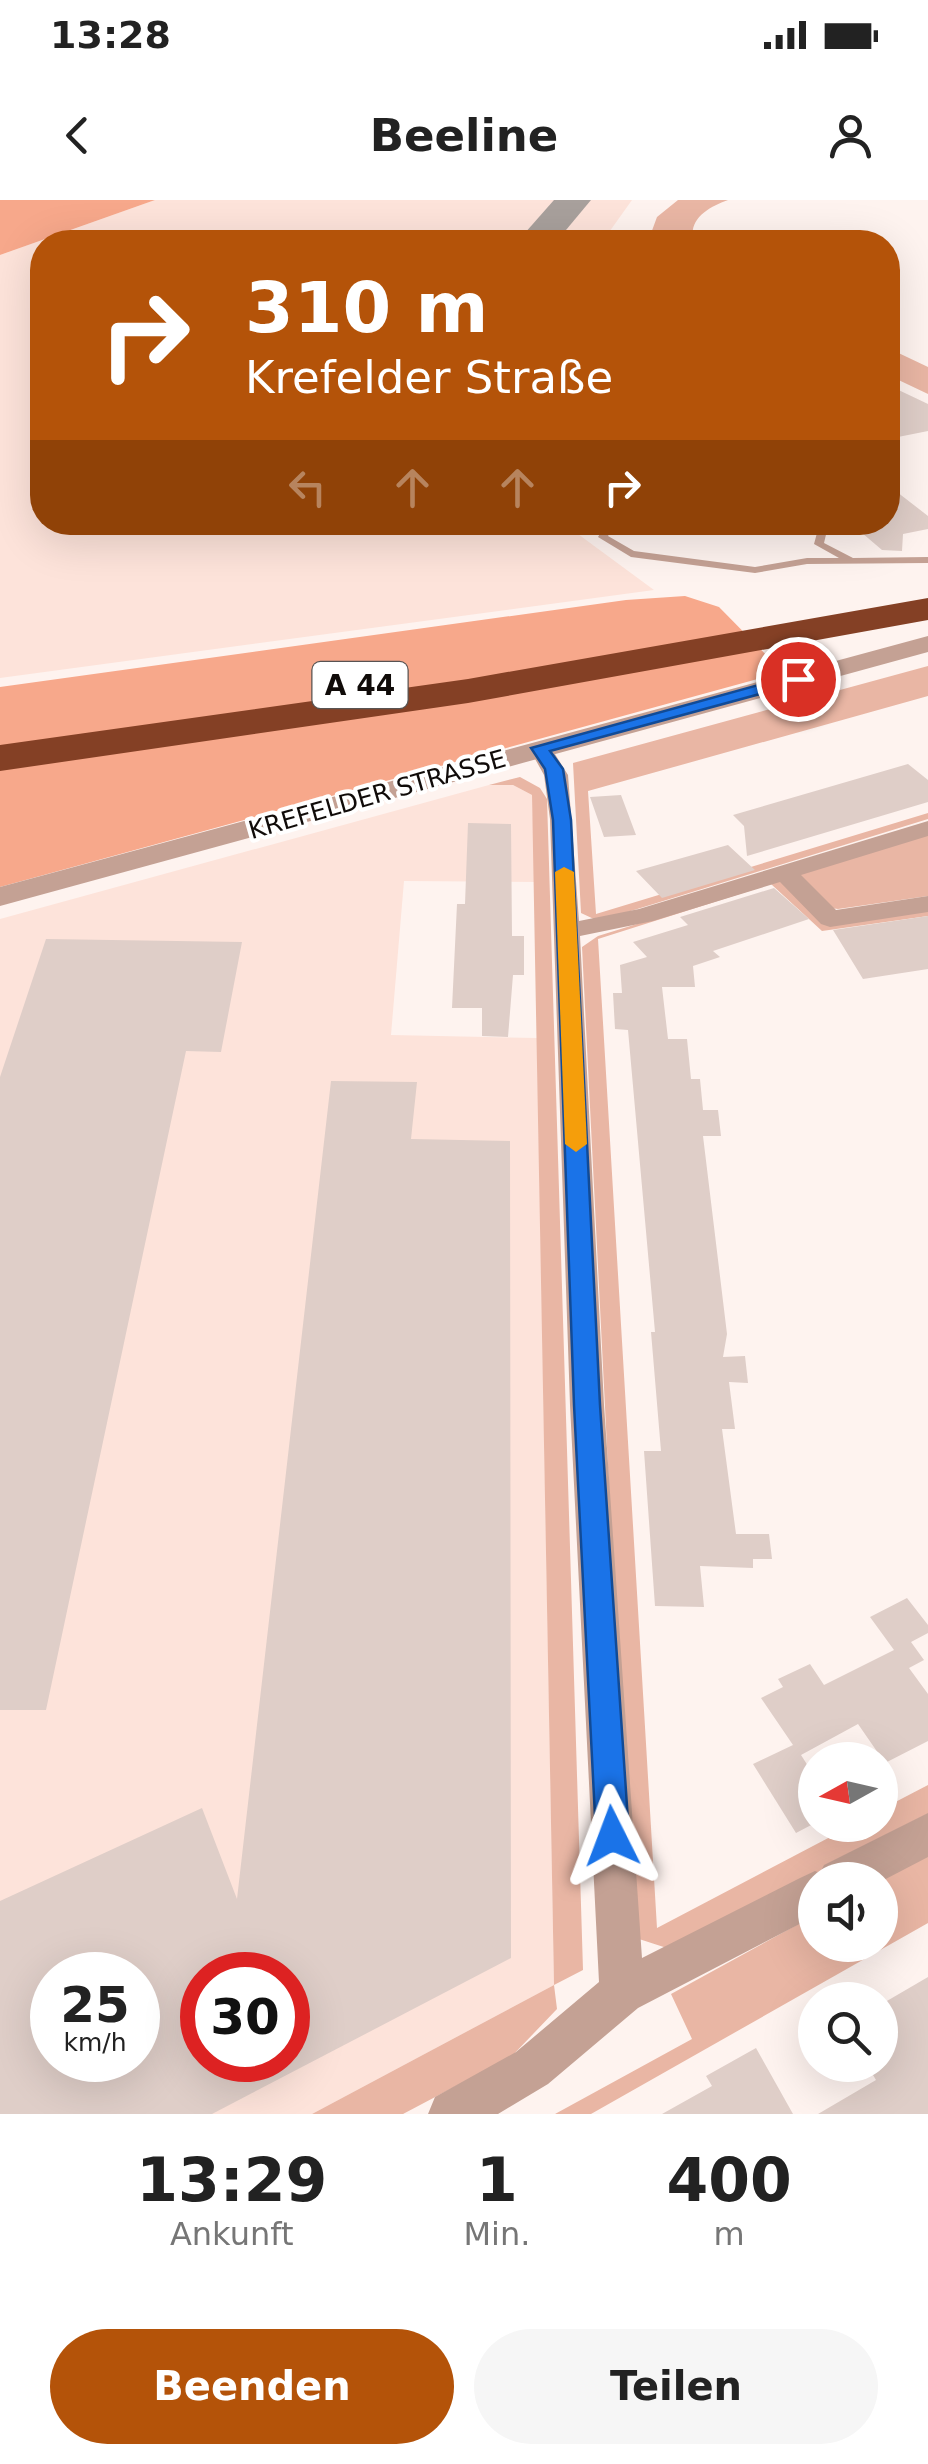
<!DOCTYPE html>
<html lang="de">
<head>
<meta charset="utf-8">
<style>
  body { margin:0; font-family:"DejaVu Sans",sans-serif; background:#f6f6f6; color:#222; height:100vh; display:flex; flex-direction:column; font-size:38px; white-space:nowrap }
  * { box-sizing:border-box; margin:0 }
  p { font-size:32px; color:#767676 }
  .icon { flex:none; width:55px; height:55px; fill:none; stroke:currentColor; stroke-width:2; stroke-linecap:round; stroke-linejoin:round }
  .map { position:relative; height:1914px; overflow:hidden }
  .drawer { display:flex; flex-direction:column; background:#fff; flex:1 }
  .drawer>* { flex:none }
  .hud { position:absolute; left:30px; top:30px; width:870px; height:305px; border-radius:40px; box-shadow:0 10px 40px #0002; background:#b45309; color:#fff; overflow:hidden }
  .needle { width:65px; rotate:262deg }
  .tools { position:absolute; left:798px; top:1542px; display:grid; gap:20px }
  .tools a { display:grid; place-items:center; width:100px; height:100px; border-radius:50%; background:#fff; box-shadow:0 10px 40px #0002; font-size:50px }
  .speed { position:absolute; left:30px; top:1752px; display:flex; gap:20px; font-size:50px; font-weight:700; text-align:center }
  .speed>* { display:grid; place-content:center; width:130px; height:130px; border-radius:50%; background:#fff; box-shadow:0 10px 40px #0002; line-height:1 }
  .speed small { font-size:25px; font-weight:400 }
  .speed .limit { border:15px solid #d22; background:#fff; color:#111 }
  .pin { position:absolute; display:grid; place-items:center; width:85px; height:85px; color:#fff; margin:-42px; border:5px solid #fff; border-radius:50%; box-shadow:0 2px 10px #0007 }
  .me { position:absolute; width:110px; margin:-55px; rotate:357deg; stroke-linejoin:round; filter:drop-shadow(0 0 8px #0008) }
  .turn { display:flex; align-items:center; gap:35px; height:210px; padding:0 50px; font-size:45px }
  .turn .icon { width:130px; height:130px; stroke-width:2.5 }
  .turn b { display:block; font-size:70px; line-height:85px }
  .lanes { display:flex; align-items:center; height:95px; padding:0 50px; background:#0003; justify-content:center; gap:50px; direction:ltr }
  .lanes .off { opacity:.35 }
  .eta { display:flex; justify-content:space-evenly; align-items:center; height:170px; text-align:center }
  .eta b { font-size:60px; font-weight:800; line-height:70px }
  .button { display:flex; gap:20px; margin-top:auto; padding:20px 50px }
  .button a { flex:1; height:115px; border-radius:60px; background:#b45309; color:#fff; font-size:40px; font-weight:800; line-height:115px; text-align:center }
  .button a+a { background:#f6f6f6; color:#222 }
  .status { display:flex; justify-content:space-between; align-items:center; height:70px; padding:0 50px; background:#fff; direction:ltr }
  .status svg { height:28px; fill:currentColor }
  header { display:flex; justify-content:space-between; align-items:center; height:130px; padding:0 50px; background:#fff; font-size:45px; font-weight:800 }
  .map>svg:first-child { display:block }
  .built { fill:#fde3da; fill-rule:evenodd }
  .green { fill:#e9b6a4 }
  .forest { fill:#f7a88b }
  .lines { fill:none; stroke-linecap:round; stroke-linejoin:round }
  .taxiway { fill:#a8a09c; fill-rule:evenodd }
  .building { fill:#dfcec8; fill-rule:evenodd }
  .service { fill:#c4a194; fill-rule:evenodd }
  .minor { fill:#c4a194; fill-rule:evenodd }
  .tertiary { fill:#c4a194; fill-rule:evenodd }
  .motorway { fill:#844025; fill-rule:evenodd }
  .route { fill:#1a73e8; stroke:#114b97; stroke-width:2.5 }
  .slow { fill:#f59e0b }
  .labels { text-anchor:middle; stroke-width:8; stroke-linejoin:round; paint-order:stroke }
  .far-street-label { font-size:25px; fill:#100b09; stroke:#fff }
  .shield { fill:#fff; stroke:#585453; stroke-width:2.5 }
  .shield-label { font-size:28px; font-weight:bold; fill:#100b09 }
</style>
</head>
<body>
<div class="status"><b>13:28</b><svg viewBox="0 0 49 12"><path d="M0 12V9h3v3zM5 12V6h3v6zM10 12V3h3v9zM15 12V0h3v12zM26 1h20v11H26zM47 4h2v5h-2z"/></svg></div>
<header><svg class="icon" aria-label="back" viewBox="0 0 24 24"><path d="M15 5l-7 7 7 7"/></svg>Beeline<svg class="icon" aria-label="person" viewBox="0 0 24 24"><circle cx="12" cy="8" r="4"/><path d="M4 21q1-7 8-7t8 7"/></svg></header>
<div class="map">
<svg width="928" height="1914" viewBox="0 0 928 1914">
  <rect width="100%" height="100%" fill="#fef3ef"/>
  <path class="built" d="M 155,0 L 632,0 L 602,42 L 42,42 L 42,322 L 563,323 L 654,390 L 0,478 L 0,55 Z
    M 489,585 L 513,585 L 532,595 L 535,682 L 404,681 L 391,835 L 537,838 L 554,1785 L 312,1914 L 0,1914 L 0,719 ZM 52,1775 L 138,1775 L 138,1860 L 52,1860 ZM 202,1775 L 288,1775 L 288,1860 L 202,1860 Z"/>
  <path class="green" d="M 678,0 L 728,0 C 708,7 687,20 694,42 L 652,42 L 650,36 L 657,17 Z
    M 888,148 L 928,167 L 928,194 L 888,175 Z
    M 928,466 L 928,496 L 588,591 L 596,714 L 928,613 L 928,619 L 605,719 L 596,720 L 581,713 L 573,563 Z
    M 520,577 L 540,588 L 547,599 L 583,1770 L 554,1785 L 557,1809 L 511,1857 L 403,1914 L 312,1914 L 554,1785 L 532,595 L 513,585 L 489,585 Z
    M 928,633 L 928,696 L 838,709 L 830,708 L 799,674 Z
    M 779,680 L 823,723 L 928,709 L 928,716 L 822,731 L 771,684 L 598,739 L 657,1728 L 853,1625 L 880,1625 L 880,1610 L 928,1585 L 928,1614 L 673,1750 L 639,1739 L 630,1707 L 582,747 L 598,736 Z
    M 928,1653 L 928,1723 L 591,1914 L 555,1914 L 692,1839 L 671,1794 L 815,1715 L 815,1745 L 880,1745 L 880,1680 Z"/>
  <path class="forest" d="M 0,0 L 155,0 L 0,55 Z
    M 685,396 L 719,407 L 783,472 L 0,687 L 0,487 L 626,400 Z"/>
  <g class="lines">
    <path class="taxiway" d="M 554,0 L 591,0 L 556,42 L 517,42 Z"/>
  </g>
  <path class="building" d="M 888,185 L 928,204 L 928,231 L 888,239 Z
    M 888,285 L 928,316 L 928,329 L 903,334 L 902,351 L 882,350 L 855,327 L 888,322 Z
    M 908,564 L 928,580 L 928,602 L 747,656 L 744,626 L 733,615 Z
    M 621,595 L 636,635 L 604,637 L 590,597 Z
    M 468,623 L 511,624 L 512,736 L 524,736 L 524,775 L 513,775 L 508,837 L 482,836 L 482,808 L 452,808 L 457,704 L 465,704 Z
    M 728,645 L 755,670 L 662,698 L 636,671 Z
    M 774,688 L 809,719 L 713,751 L 720,757 L 693,766 L 695,787 L 662,787 L 668,839 L 687,839 L 691,879 L 700,879 L 703,910 L 718,910 L 721,936 L 703,936 L 727,1134 L 723,1157 L 745,1156 L 748,1183 L 729,1182 L 735,1229 L 722,1229 L 736,1334 L 769,1334 L 772,1359 L 753,1359 L 753,1368 L 700,1366 L 704,1407 L 655,1406 L 644,1251 L 661,1251 L 651,1132 L 655,1132 L 628,830 L 615,829 L 613,793 L 622,793 L 620,765 L 647,757 L 633,742 L 688,725 L 680,717 Z
    M 928,716 L 928,769 L 863,779 L 833,730 Z
    M 46,739 L 242,742 L 221,852 L 186,851 L 46,1510 L 0,1510 L 0,877 Z
    M 331,881 L 417,882 L 411,939 L 510,941 L 511,1758 L 212,1914 L 0,1914 L 0,1701 L 202,1608 L 237,1699 ZM 52,1775 L 138,1775 L 138,1860 L 52,1860 ZM 202,1775 L 288,1775 L 288,1860 L 202,1860 Z
    M 907,1398 L 928,1425 L 928,1433 L 911,1442 L 924,1460 L 909,1468 L 928,1494 L 928,1541 L 885,1563 L 858,1524 L 801,1555 L 815,1577 L 815,1623 L 796,1633 L 753,1564 L 793,1545 L 761,1498 L 783,1487 L 778,1479 L 810,1464 L 824,1485 L 894,1450 L 870,1417 Z
    M 928,1777 L 928,1914 L 818,1914 L 876,1880 L 867,1865 L 880,1865 L 880,1805 Z
    M 756,1848 L 793,1914 L 662,1914 L 712,1886 L 706,1876 Z"/>
  <g class="lines">
    <path class="service" d="M 607,322 L 616,322 L 608,336 L 634,351 L 755,367 L 807,358 L 839,358 L 814,344 L 820,322 L 829,322 L 824,343 L 853,358 L 928,357 L 928,363 L 807,364 L 755,373 L 631,357 L 598,337 Z"/>
    <path class="minor" d="M 540,541 L 548,543 L 568,575 L 579,721 L 639,709 L 928,621 L 928,636 L 801,675 L 836,710 L 928,696 L 928,712 L 830,727 L 821,724 L 780,682 L 653,721 L 580,736 L 604,1205 L 642,1758 L 800,1678 L 815,1671 L 820,1673 L 824,1665 L 928,1613 L 928,1657 L 880,1682 L 815,1680 L 815,1716 L 638,1808 L 548,1884 L 498,1914 L 428,1914 L 435,1897 L 516,1852 L 599,1782 L 570,1205 L 550,619 L 544,575 L 529,548 Z"/>
    <path class="tertiary" d="M 928,436 L 928,452 L 0,706 L 0,687 Z"/>
    <path class="motorway" d="M 928,398 L 928,420 L 468,503 L 0,571 L 0,545 L 468,479 Z"/>
  </g>
  <path class="route" d="M 798,474 L 804,476 L 804,482 L 550,551 L 563,569 L 571,620 L 600,1205 L 629,1636 L 624,1647 L 612,1652 L 601,1647 L 596,1636 L 574,1205 L 553,620 L 545,569 L 531,548 Z"/>
  <path class="slow" d="M 564,667 L 574,672 L 587,944 L 576,952 L 565,944 L 555,672 Z"/>
  <g class="labels">
    <g class="far-street-label">
      <text transform="translate(377 594) rotate(-16)" y="9">KREFELDER STRASSE</text>
    </g>
    <rect class="shield" x="312.5" y="462" width="95" height="46" rx="8"/>
    <g class="shield-label">
      <text x="360" y="495">A 44</text>
    </g>
  </g>
</svg>
<div class="tools">
<a><svg class="needle" viewBox="-14 -14 28 28"><path d="M0-13l5 13h-10z" fill="#e53935"/><path d="M0 13l5-13h-10z" fill="#767676"/></svg></a>
<a><svg class="icon" aria-label="sound" viewBox="0 0 24 24"><path d="M4 9h4l5-4v14l-5-4H4zM17 9q2 3 0 6"/></svg></a>
<a><svg class="icon" aria-label="search" viewBox="0 0 24 24"><circle cx="10" cy="10" r="6"/><path d="M15 15l6 6"/></svg></a>
</div>
<div class="speed"><div>25<small>km/h</small></div><div class="limit">30</div></div>
<div class="pin" style="left:798px;top:479px;background:#d93025"><svg class="icon" aria-label="arrive" viewBox="0 0 24 24"><path d="M6 21V4h12l-3 4 3 4H6"/></svg></div>
<svg class="me" style="left:612px;top:1636px" viewBox="-20 -20 40 40"><path d="M0-17L14 15 0 8-14 15z" fill="#1a73e8" stroke="#fff" stroke-width="4"/></svg>
<div class="hud">
<div class="turn"><svg class="icon" aria-label="right" viewBox="0 0 24 24"><path d="M7 20v-9h11M14 6l5 5-5 5"/></svg><div><b>310 m</b>Krefelder Straße</div></div>
<div class="lanes"><svg class="icon off" aria-label="left" viewBox="0 0 24 24"><path d="M17 20v-9H6M10 6l-5 5 5 5"/></svg><svg class="icon off" aria-label="ahead" viewBox="0 0 24 24"><path d="M12 20V5M6 11l6-6 6 6"/></svg><svg class="icon off" aria-label="ahead" viewBox="0 0 24 24"><path d="M12 20V5M6 11l6-6 6 6"/></svg><svg class="icon" aria-label="right" viewBox="0 0 24 24"><path d="M7 20v-9h11M14 6l5 5-5 5"/></svg></div>
</div>
</div>
<section class="drawer">
<div class="eta">
<div><b>13:29</b><p>Ankunft</p></div>
<div><b>1</b><p>Min.</p></div>
<div><b>400</b><p>m</p></div>
</div>
<div class="button"><a>Beenden</a><a>Teilen</a></div>
</section>
</body>
</html>
